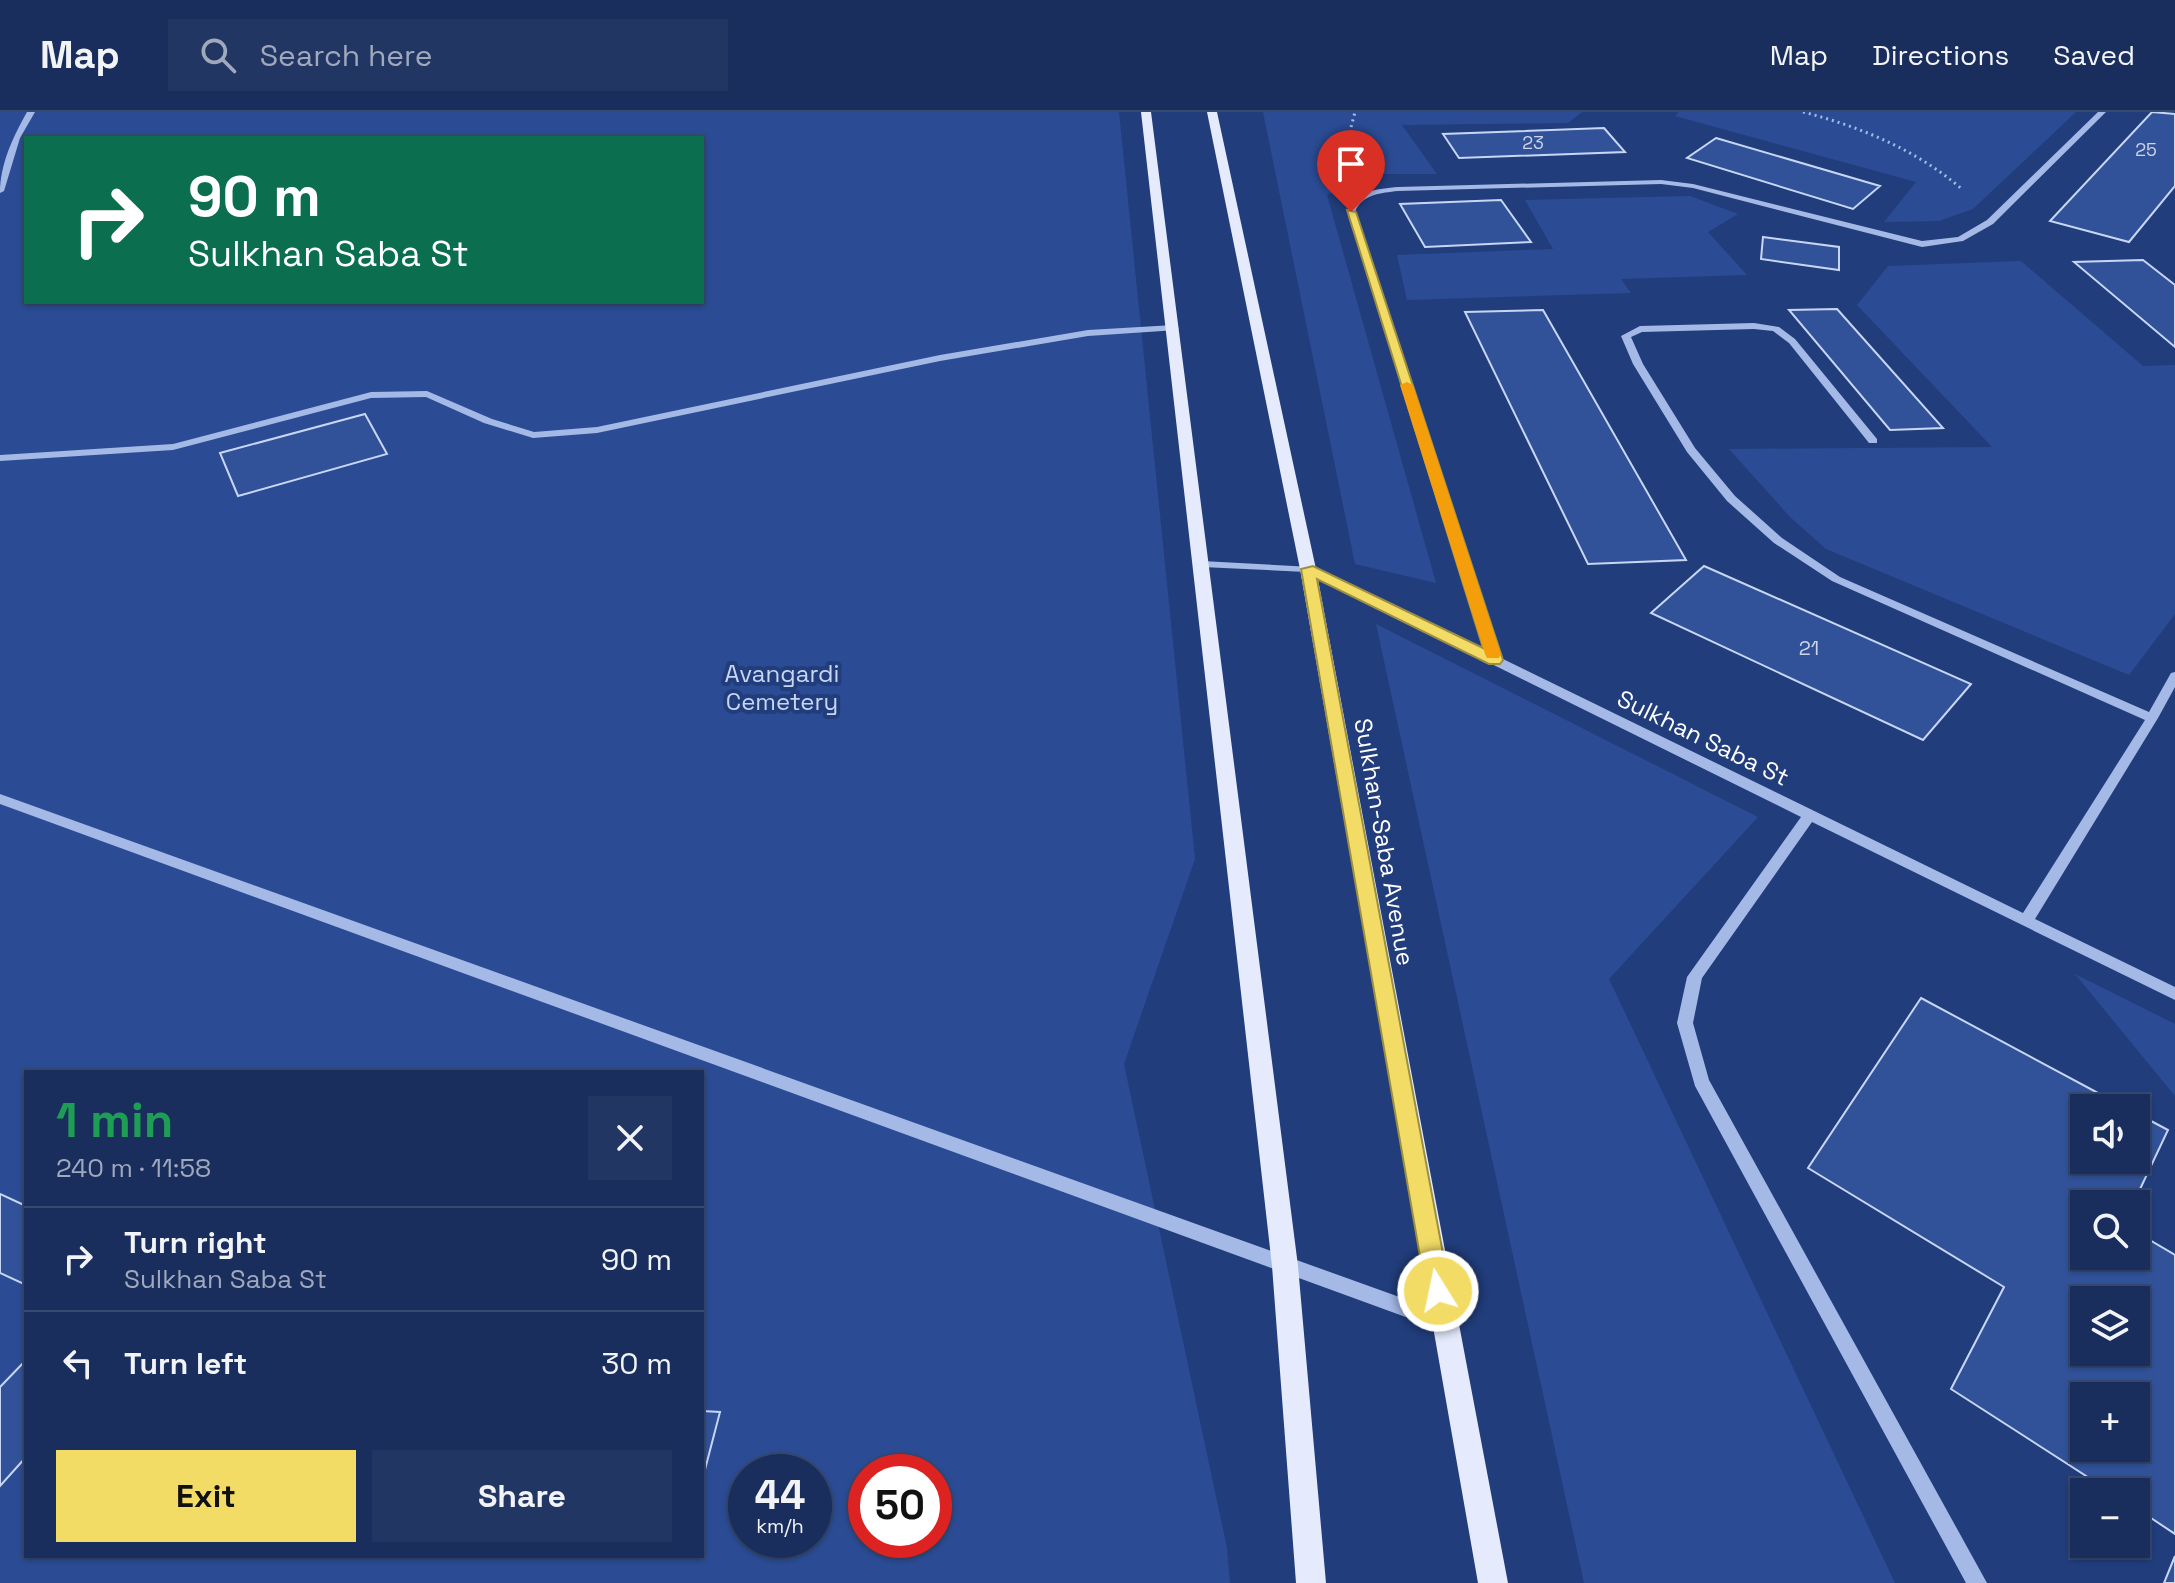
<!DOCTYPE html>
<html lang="en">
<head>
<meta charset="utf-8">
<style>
  body { margin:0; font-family:"Space Grotesk",sans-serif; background:#223663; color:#f1f3f6; height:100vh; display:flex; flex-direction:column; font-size:30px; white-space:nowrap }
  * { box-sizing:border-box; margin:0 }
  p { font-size:26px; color:#9fa8bc }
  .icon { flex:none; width:44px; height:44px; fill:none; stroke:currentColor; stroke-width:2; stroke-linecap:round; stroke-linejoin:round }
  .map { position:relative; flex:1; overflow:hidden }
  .details { position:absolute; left:24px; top:958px; width:680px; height:488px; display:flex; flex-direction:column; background:#192e5d; border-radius:0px; box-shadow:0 2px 6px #0004,0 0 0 2px #374a72 }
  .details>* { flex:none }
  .hud { position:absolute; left:24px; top:24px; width:680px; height:168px; border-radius:0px; box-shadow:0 2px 6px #0004,0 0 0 2px #374a72; background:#0b6e4f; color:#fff; overflow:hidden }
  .controls { position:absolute; left:2070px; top:982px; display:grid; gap:16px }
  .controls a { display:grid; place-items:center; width:80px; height:80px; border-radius:0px; background:#192e5d; box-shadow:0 2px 6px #0004,0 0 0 2px #374a72; font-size:40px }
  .speed { position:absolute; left:728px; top:1342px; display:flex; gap:16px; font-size:40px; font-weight:700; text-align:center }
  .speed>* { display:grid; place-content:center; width:104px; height:104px; border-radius:50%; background:#192e5d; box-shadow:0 2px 6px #0004,0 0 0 2px #374a72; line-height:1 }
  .speed small { font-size:20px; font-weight:400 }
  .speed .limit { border:12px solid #d22; background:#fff; color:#111 }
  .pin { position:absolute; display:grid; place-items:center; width:68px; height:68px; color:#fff; margin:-82px -34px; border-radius:50% 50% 50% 0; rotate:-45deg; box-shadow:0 0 8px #0007 }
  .pin .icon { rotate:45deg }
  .me { position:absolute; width:88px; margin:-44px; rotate:350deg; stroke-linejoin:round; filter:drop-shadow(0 0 6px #0008) }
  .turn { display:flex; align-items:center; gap:28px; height:168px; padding:0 32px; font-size:36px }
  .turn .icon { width:104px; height:104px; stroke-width:2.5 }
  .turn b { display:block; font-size:56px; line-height:68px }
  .round { display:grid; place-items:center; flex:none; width:84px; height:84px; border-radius:0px; background:#223663 }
  .summary { display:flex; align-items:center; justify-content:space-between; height:136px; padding:0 32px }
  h1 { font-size:48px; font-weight:700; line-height:60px; color:#1e9e55 }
  .cta { display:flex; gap:16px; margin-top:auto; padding:16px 32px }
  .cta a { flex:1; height:92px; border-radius:0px; background:#f2dc66; color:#111; font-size:32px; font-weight:700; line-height:92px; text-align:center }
  .cta a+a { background:#223663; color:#f1f3f6 }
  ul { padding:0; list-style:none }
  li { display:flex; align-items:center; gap:24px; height:104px; padding:0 32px; border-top:2px solid #374a72 }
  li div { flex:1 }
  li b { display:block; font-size:30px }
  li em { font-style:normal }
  header { display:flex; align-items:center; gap:48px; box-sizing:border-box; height:112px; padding:0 40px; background:#192e5d; border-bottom:2px solid #374a72 }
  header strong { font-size:38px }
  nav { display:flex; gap:44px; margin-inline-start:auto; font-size:28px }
  .search { width:560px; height:72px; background:#223663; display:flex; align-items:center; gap:20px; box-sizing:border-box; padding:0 28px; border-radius:0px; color:#9fa8bc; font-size:30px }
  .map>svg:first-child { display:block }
  .green { fill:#2b4c94; fill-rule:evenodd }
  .building { fill:#315299; stroke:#c7d6f5; stroke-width:2; fill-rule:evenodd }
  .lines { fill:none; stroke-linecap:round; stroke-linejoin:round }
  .path { stroke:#a4b9e6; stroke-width:3; stroke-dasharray:2 4; stroke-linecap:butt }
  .minor { fill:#a4b9e6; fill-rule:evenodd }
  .major { fill:#e5ebfd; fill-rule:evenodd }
  .route { fill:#f2dc66; stroke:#9d8f42; stroke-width:2 }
  .slow { fill:#f59e0b }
  .labels { text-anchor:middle; stroke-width:8; stroke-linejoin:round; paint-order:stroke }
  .far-number-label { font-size:18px; fill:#ccd4e6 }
  .number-label { font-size:20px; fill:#ccd4e6 }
  .park-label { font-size:24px; fill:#c7d6f5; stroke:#213d7c }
  .street-label { font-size:24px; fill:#fff; stroke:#213d7c }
</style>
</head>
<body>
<header>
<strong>Map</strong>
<div class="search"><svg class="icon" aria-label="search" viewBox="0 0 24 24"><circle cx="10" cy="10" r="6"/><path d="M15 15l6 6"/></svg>Search here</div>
<nav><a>Map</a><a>Directions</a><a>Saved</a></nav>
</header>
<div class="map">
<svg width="2175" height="1471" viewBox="0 0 2175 1471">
  <rect width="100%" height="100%" fill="#213d7c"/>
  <path class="green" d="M 0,0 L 1119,0 L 1195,747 L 1124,952 L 1227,1436 L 1230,1471 L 0,1471 ZM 26,26 L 702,26 L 702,190 L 26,190 ZM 26,960 L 702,960 L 702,1444 L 26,1444 ZM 746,1360 L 814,1360 L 814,1428 L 746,1428 ZM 866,1360 L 934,1360 L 934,1428 L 866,1428 Z
    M 1263,0 L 1582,0 L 1568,11 L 1402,13 L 1437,62 L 1381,62 L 1327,83 L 1436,471 L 1355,452 Z
    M 1679,0 L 2076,0 L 1973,97 L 1939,109 L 1884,110 L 1916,70 L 1675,4 Z
    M 1690,84 L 1738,102 L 1708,120 L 1747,163 L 1621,167 L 1631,181 L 1407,188 L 1397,143 L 1553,137 L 1525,88 Z
    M 2021,149 L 2143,254 L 2175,253 L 2175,502 L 2129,563 L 1826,437 L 1790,405 L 1729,337 L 1992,335 L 1857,193 L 1888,154 Z
    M 1376,512 L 1758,705 L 1609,867 L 1895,1471 L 1584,1471 Z
    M 2075,862 L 2175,912 L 2175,984 Z"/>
  <path class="building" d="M 2152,0 L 2175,2 L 2175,74 L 2129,130 L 2050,109 Z
    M 1604,16 L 1625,40 L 1459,46 L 1443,22 Z
    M 1716,26 L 1880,74 L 1853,97 L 1687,46 Z
    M 1501,88 L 1531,130 L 1425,135 L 1400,92 Z
    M 1763,125 L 1839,135 L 1839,158 L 1761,147 Z
    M 2143,148 L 2175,173 L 2175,235 L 2074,150 Z
    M 1837,197 L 1943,316 L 1890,318 L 1789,198 Z
    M 1543,198 L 1686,448 L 1588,452 L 1465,200 Z
    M 365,302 L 387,342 L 238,384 L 220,341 Z
    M 1704,454 L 1971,572 L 1923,628 L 1651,501 Z
    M 1921,886 L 2126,996 L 2084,996 L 2084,1048 L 2136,1048 L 2136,1001 L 2168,1018 L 2133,1092 L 2084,1092 L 2084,1144 L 2136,1144 L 2136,1120 L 2175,1143 L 2175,1422 L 2136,1396 L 2136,1380 L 2111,1380 L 1951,1277 L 2004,1175 L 1808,1056 ZM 2084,1188 L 2136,1188 L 2136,1240 L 2084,1240 ZM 2084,1284 L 2136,1284 L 2136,1336 L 2084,1336 Z
    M 0,1082 L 26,1094 L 26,1173 L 0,1161 Z
    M 26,1248 L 26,1345 L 0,1374 L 0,1275 Z
    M 702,1299 L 720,1300 L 702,1369 Z
    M 2175,1444 L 2175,1471 L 2164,1471 Z"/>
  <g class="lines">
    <path class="path" d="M 1803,0 C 1861,15 1917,38 1963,78
      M 1342,50 L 1355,0"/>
    <path class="minor" d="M 27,0 L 35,0 L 20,26 L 4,79 L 0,81 C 0,52 13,25 27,0 Z
      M 2098,0 L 2106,0 L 1993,112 L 1963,129 L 1922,135 L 1693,76 L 1661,72 L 1398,79 C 1381,81 1362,82 1355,100 L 1501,546 L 2023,801 L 2145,608 L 1832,469 L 1774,431 L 1727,389 L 1687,340 L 1633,252 L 1621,224 L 1640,214 L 1754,211 L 1779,215 L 1795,227 L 1877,327 L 1877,331 L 1869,331 L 1789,231 L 1773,219 L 1754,217 L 1642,220 L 1631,225 L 1643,252 L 1695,336 L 1735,384 L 1782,426 L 1840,465 L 2149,600 L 2171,561 L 2175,560 L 2175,575 L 2158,606 L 2035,807 L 2175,875 L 2175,888 L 1812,710 L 1702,866 L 1693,911 L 1709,968 L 1987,1471 L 1966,1471 L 1695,974 L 1677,911 L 1687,865 L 1801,705 L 1306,460 L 1202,455 L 1196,452 L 1202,449 L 1312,455 L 1486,539 L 1347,100 C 1355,78 1378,77 1398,75 L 1661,68 L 1693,72 L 1922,129 L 1958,125 L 1987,108 Z
      M 1174,213 L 1179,216 L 1177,218 L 1088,224 L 940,249 L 597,321 L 533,326 L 484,311 L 426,285 L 371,286 L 173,338 L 0,349 L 0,343 L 173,332 L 371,280 L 427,279 L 492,307 L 534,320 L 597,315 L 940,243 L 1088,218 Z
      M 0,682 L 1444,1201 L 1450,1204 L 1453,1210 L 1450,1216 L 1444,1219 L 0,692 Z"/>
    <path class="major" d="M 1141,0 L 1151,0 L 1298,1154 L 1326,1471 L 1296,1471 L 1272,1154 Z
      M 1207,0 L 1217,0 L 1316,457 L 1508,1471 L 1478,1471 L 1300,457 Z"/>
  </g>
  <path class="route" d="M 1347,98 L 1356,100 L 1503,548 L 1500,552 L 1489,552 L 1317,467 L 1450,1179 L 1446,1187 L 1438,1190 L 1430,1187 L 1426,1179 L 1301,457 L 1313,454 L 1483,536 Z"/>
  <path class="slow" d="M 1407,270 L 1413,273 L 1501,542 L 1499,546 L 1487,546 L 1485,542 L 1400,273 Z"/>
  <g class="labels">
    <g class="far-number-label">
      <text x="1533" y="37">23</text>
      <text x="2146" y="44">25</text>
    </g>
    <g class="number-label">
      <text x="1809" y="543">21</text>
    </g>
    <g class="park-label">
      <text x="782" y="570">Avangardi<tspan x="782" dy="28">Cemetery</tspan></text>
    </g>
    <g class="street-label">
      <text transform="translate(1703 626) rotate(26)" y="8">Sulkhan Saba St</text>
      <text transform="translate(1384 730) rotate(80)" y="8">Sulkhan-Saba Avenue</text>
    </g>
  </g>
</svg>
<div class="controls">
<a><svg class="icon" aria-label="sound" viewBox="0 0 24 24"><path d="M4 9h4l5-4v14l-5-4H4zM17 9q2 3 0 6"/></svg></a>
<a><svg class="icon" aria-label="search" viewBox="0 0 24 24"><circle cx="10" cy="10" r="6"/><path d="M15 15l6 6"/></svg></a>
<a><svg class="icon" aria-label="layers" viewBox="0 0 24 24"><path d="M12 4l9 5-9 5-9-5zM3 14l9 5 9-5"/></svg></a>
<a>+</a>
<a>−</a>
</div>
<div class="speed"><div>44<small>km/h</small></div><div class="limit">50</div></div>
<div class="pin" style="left:1351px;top:100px;background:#d93025"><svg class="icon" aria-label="arrive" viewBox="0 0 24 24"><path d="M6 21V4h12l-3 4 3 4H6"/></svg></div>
<svg class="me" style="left:1438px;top:1179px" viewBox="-20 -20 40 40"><circle r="17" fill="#f2dc66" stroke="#fff" stroke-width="3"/><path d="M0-11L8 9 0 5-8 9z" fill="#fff"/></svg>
<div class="hud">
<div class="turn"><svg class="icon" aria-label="right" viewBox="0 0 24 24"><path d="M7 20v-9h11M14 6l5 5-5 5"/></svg><div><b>90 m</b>Sulkhan Saba St</div></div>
</div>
<section class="details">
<div class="summary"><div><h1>1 min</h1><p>240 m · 11:58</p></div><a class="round"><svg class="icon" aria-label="close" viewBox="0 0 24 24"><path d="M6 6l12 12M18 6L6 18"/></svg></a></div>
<ul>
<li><svg class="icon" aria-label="right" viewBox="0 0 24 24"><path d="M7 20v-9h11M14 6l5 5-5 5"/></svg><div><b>Turn right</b><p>Sulkhan Saba St</p></div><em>90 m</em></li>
<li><svg class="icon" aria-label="left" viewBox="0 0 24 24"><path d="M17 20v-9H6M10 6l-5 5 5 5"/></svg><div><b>Turn left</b></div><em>30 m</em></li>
</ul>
<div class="cta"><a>Exit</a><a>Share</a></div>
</section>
</div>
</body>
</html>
